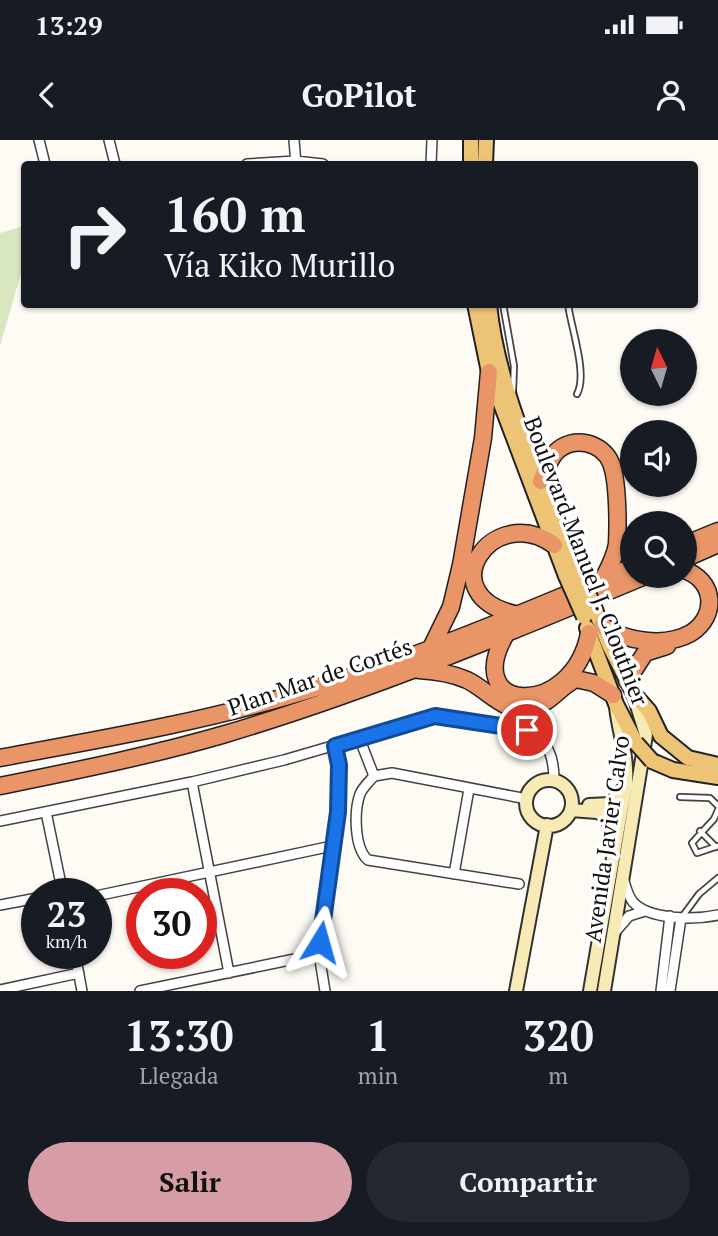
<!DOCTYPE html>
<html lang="es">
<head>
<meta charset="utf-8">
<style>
  body { margin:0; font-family:"PT Serif",serif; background:#242831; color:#f1f3f6; height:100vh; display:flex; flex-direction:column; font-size:26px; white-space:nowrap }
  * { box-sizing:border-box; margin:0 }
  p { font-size:23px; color:#9ea1a6 }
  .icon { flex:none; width:38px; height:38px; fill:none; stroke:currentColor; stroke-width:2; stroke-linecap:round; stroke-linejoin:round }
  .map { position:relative; height:851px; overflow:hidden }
  .drawer { display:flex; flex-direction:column; background:#171b24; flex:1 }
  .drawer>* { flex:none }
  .hud { position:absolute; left:21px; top:21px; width:677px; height:147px; border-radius:7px; box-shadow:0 2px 5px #0004; background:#171b24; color:#f1f3f6; overflow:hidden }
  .needle { width:46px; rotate:355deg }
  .buttons { position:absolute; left:620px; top:189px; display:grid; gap:14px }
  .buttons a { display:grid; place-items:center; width:77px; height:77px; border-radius:50%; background:#171b24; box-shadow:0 2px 5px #0004; font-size:35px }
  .speed { position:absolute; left:21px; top:738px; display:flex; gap:14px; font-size:35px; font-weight:700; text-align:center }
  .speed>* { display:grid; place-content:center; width:91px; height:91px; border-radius:50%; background:#171b24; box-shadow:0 2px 5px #0004; line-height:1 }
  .speed small { font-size:18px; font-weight:400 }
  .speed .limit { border:10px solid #d22; background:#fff; color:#111 }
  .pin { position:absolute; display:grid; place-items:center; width:60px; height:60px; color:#fff; margin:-30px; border:4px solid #fff; border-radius:50%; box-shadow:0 2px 7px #0007 }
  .me { position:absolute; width:77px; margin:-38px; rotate:8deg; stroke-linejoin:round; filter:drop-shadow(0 0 5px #0008) }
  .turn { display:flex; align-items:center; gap:24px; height:147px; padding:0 28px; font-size:32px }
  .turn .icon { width:91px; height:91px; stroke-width:2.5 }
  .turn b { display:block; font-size:49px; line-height:60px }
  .eta { display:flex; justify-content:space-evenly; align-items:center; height:119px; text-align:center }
  .eta b { font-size:42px; font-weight:700; line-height:49px }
  .action { display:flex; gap:14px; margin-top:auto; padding:14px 28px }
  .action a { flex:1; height:80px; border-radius:42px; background:#d69da7; color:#111; font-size:28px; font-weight:700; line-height:80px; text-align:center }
  .action a+a { background:#242831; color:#f1f3f6 }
  .status { display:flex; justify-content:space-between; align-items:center; height:49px; padding:0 35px; background:#171b24; direction:ltr }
  .status svg { height:19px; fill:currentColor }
  header { display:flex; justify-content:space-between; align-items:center; height:91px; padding:0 28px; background:#171b24; font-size:32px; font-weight:700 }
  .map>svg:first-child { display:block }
  .green { fill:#d8e7c0 }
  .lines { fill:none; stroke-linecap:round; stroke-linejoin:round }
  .lane-casing { stroke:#434343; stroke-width:8 }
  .street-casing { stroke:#434343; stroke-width:12 }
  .secondary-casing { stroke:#323232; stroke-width:16 }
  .primary-casing { stroke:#212121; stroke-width:18 }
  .highway-casing { stroke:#212121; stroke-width:19 }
  .lane { stroke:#fff; stroke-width:4.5 }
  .street { stroke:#fff; stroke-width:9 }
  .secondary { stroke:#f8eab5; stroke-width:12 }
  .primary { stroke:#edc376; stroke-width:14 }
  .highway { stroke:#e99568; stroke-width:16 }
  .primary-bridge-casing { stroke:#212121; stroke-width:18; stroke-linecap:butt }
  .primary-bridge { stroke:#edc376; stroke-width:14 }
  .route-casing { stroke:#114b97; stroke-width:18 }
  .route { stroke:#1a73e8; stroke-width:12 }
  .labels { text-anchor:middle; stroke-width:7; stroke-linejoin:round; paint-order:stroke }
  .street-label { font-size:23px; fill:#101010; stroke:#fff }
</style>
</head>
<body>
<div class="status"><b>13:29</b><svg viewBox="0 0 49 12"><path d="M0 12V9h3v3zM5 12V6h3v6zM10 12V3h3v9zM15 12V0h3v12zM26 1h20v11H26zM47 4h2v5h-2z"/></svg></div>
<header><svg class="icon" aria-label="back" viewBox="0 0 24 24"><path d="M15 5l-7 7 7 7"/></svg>GoPilot<svg class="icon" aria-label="person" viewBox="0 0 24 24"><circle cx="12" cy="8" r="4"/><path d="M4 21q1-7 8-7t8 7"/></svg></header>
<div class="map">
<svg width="718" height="851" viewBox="0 0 718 851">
  <rect width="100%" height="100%" fill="#fefbf5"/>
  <path class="green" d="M 24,86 L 24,123 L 0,206 L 0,93 Z"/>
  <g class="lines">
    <defs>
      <path id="lane" d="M 503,164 L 514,226 L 513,251
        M 568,164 C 571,188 588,234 577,254
        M 680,657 L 710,658 L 718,666
        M 718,670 L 714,679 L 692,703 L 697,713 L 718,706
        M 700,691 L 716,707
        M 682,777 L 699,754 L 718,738"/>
      <path id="street" d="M 39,0 L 45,24
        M 109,0 L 115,24
        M 294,0 L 296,24
        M 247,24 L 295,21 L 323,24
        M 431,24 L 432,0
        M 360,600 L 374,636
        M 374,636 C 369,642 363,647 360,654 C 354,671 354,708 368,720 L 519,744
        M 374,636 L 392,633 L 527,659
        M 192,642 L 229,833
        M 46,672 L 63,754
        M 0,681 L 192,642 L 284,620 L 435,576 L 527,590 C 549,602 554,617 554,640
        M 454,734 L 469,649
        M 624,741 C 626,748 628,756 633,762 C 649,780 695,780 718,775
        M 96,756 L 332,706
        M 0,765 L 37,758
        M 616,791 L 629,776 L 645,771
        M 75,814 L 82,851
        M 0,850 L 79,833
        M 140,851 L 319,814
        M 325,851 L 319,814 L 338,672 L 339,625 L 335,606
        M 661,851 L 670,776
        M 670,851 L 681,778"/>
      <path id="secondary" d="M526 663a23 23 0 1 1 46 0a23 23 0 1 1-46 0Z
        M 589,665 L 611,664 L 622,650
        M 571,670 L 597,672 L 606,676 L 614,696
        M 516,851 L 547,685
        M 590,851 L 626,643 C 628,616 619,594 616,567
        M 604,851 L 646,595 L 634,556"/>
      <path id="primary" d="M 471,24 L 471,0
        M 485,24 L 486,0
        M 475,164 L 489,232 L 566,436
        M 489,164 C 498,255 544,348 579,431
        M 596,472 L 609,505 L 634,554 L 649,571 L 661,596 L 688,618 L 718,625
        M 587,488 L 616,564 L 636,603
        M 652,621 L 673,630 L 718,637"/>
      <path id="highway" d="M 541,341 C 545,331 549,320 556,312 C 573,295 602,302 611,323 C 618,341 618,384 617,404 C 615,417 609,428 603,439
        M 684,405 L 718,391
        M 684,419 L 718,404
        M 519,475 C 427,457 492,360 554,405
        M 602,486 C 625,501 665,508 691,493 C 718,476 715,440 684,430
        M 506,494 C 459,574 573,580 589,493
        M 431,508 L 451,467 L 461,425 L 483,298 L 489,232
        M 419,530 C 436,531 451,533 467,540 C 490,551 506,577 535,567 C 551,562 561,546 576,539 L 594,543 L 613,555
        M 627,541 L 645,513 L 667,506
        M 0,618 C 95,600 191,584 285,557 C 403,524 518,475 632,427
        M 0,646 C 74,631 149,616 222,595 C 367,552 506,494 645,436"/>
    </defs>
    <use href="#lane" class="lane-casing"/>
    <use href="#street" class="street-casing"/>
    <use href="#secondary" class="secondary-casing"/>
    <use href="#primary" class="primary-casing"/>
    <use href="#highway" class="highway-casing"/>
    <use href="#lane" class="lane"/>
    <use href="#street" class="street"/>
    <use href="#secondary" class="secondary"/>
    <use href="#primary" class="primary"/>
    <use href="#highway" class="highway"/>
    <defs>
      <path id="primary-bridge" d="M 579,431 L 596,472
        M 566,436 L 584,477
        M 636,603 L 652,621"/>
    </defs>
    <use href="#primary-bridge" class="primary-bridge-casing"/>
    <use href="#primary-bridge" class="primary-bridge"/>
  </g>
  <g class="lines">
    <defs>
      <path id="route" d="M 320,802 L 338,672 L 339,625 L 335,606 L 435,576 L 527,590"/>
    </defs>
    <use href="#route" class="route-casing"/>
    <use href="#route" class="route"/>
  </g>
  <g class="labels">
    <g class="street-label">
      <text transform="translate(586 421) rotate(69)" y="8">Boulevard Manuel J. Clouthier</text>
      <text transform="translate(320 537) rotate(-19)" y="8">Plan Mar de Cortés</text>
      <text transform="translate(607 699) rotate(-82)" y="8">Avenida Javier Calvo</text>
    </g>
  </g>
</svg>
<div class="buttons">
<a><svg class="needle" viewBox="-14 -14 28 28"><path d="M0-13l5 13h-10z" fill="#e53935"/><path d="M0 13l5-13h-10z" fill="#9ea1a6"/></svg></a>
<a><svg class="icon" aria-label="sound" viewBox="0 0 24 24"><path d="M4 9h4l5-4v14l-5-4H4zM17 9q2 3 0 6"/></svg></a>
<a><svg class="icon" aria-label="search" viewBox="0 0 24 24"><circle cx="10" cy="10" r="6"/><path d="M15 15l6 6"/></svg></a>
</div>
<div class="speed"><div>23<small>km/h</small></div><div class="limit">30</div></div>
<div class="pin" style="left:527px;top:590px;background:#d93025"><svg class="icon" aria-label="arrive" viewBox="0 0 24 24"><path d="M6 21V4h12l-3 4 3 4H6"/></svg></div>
<svg class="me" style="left:320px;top:802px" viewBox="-20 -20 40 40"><path d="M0-17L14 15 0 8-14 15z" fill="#1a73e8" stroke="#fff" stroke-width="4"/></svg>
<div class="hud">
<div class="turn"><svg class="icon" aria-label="right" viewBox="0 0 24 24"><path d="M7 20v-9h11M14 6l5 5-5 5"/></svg><div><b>160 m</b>Vía Kiko Murillo</div></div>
</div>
</div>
<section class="drawer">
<div class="eta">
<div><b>13:30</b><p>Llegada</p></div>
<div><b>1</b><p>min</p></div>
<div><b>320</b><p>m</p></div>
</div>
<div class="action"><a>Salir</a><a>Compartir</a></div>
</section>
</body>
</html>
